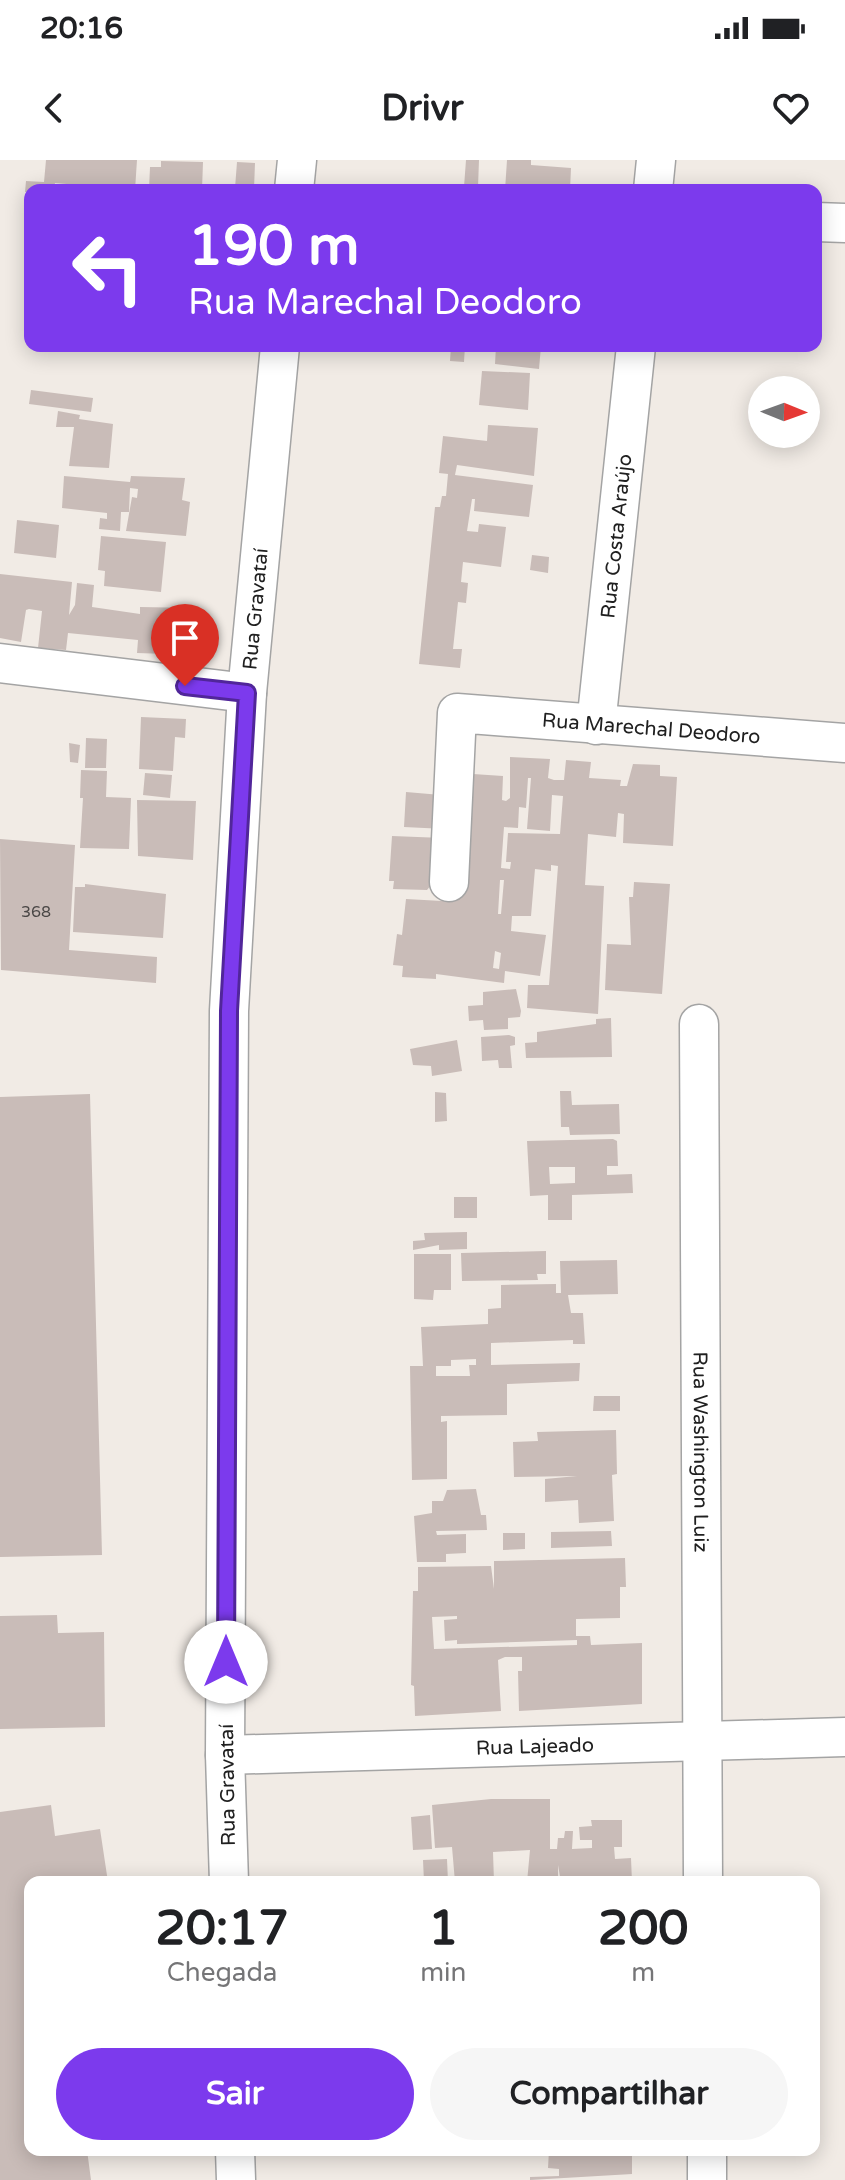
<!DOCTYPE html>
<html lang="pt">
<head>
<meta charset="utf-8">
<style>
  body { margin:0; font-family:"Varela Round",sans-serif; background:#f6f6f6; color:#202124; height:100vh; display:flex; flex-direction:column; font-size:30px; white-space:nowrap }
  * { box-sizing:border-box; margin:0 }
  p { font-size:26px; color:#757577 }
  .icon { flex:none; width:44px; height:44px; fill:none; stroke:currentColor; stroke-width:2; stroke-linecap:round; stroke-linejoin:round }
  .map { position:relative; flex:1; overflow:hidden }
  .side { position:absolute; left:24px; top:1716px; width:796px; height:280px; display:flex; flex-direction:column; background:#fff; border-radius:16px; box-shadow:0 4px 20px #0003 }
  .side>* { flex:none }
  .banner { position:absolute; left:24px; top:24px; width:798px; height:168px; border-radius:16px; box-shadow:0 4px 20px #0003; background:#7c3aed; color:#fff; overflow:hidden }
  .needle { width:52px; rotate:91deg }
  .buttons { position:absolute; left:748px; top:216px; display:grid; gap:16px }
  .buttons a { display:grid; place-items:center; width:72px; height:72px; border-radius:50%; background:#fff; box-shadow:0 4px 20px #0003; font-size:40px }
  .pin { position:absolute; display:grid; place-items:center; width:68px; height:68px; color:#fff; margin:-82px -34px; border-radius:50% 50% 50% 0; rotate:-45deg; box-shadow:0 0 8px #0007 }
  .pin .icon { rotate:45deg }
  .me { position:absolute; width:88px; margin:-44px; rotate:0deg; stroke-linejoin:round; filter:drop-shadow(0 0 6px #0008) }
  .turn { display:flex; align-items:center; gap:28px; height:168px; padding:0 32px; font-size:36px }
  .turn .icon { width:104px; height:104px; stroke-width:2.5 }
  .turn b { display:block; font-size:56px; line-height:68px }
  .eta { display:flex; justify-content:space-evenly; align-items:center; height:136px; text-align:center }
  .eta b { font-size:48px; font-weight:700; line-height:56px }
  .cta { display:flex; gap:16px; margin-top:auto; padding:16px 32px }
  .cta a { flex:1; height:92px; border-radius:48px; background:#7c3aed; color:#fff; font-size:32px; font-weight:700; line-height:92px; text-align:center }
  .cta a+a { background:#f6f6f6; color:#202124 }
  .status { display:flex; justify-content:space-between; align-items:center; height:56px; padding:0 40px; background:#fff; direction:ltr }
  .status svg { height:22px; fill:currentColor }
  header { display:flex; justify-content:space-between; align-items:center; height:104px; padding:0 32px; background:#fff; font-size:36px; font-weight:700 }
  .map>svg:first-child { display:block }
  .building { fill:#c9bcb8; fill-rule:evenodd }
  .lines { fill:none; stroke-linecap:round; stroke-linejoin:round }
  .minor-casing { stroke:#a4a4a4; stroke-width:41 }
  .minor { stroke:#fff; stroke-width:38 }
  .route-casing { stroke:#51269a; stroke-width:20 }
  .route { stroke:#7c3aed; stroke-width:14 }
  .labels { text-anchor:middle; stroke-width:6; stroke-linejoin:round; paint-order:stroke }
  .number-label { font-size:16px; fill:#4a4746 }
  .street-label { font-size:20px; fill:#202020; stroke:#fff }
</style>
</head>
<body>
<div class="status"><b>20:16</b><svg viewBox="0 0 49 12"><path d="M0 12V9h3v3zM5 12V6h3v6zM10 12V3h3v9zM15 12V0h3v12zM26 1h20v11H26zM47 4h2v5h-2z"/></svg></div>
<header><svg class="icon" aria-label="back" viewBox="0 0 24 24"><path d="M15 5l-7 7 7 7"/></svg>Drivr<svg class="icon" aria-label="heart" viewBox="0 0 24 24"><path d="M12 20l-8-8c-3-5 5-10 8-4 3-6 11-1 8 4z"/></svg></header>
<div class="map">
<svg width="845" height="2020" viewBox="0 0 845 2020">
  <rect width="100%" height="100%" fill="#f1ebe5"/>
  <path class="building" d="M 46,0 L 137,0 L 135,30 L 55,23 L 54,30 L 25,32 L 26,21 L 44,22 Z
    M 466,0 L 479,0 L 478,27 L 464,27 Z
    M 507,0 L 531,0 L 531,5 L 571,8 L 570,30 L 505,30 Z
    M 161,1 L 203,2 L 202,30 L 149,30 L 150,7 L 161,7 Z
    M 237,2 L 255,3 L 254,29 L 235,28 Z
    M 451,186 L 465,186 L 464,202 L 450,201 Z
    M 496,186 L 541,186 L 539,209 L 495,204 Z
    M 482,211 L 530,213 L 528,250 L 479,245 Z
    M 31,230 L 93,238 L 91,252 L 29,244 Z
    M 58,251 L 80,255 L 79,259 L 113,264 L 109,308 L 69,306 L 74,267 L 56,267 Z
    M 488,265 L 538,268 L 534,316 L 457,305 L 455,315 L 533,325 L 529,357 L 474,351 L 475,339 L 472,339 L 467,371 L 478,372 L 479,364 L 506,367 L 501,407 L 463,402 L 461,422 L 468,423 L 466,443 L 458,442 L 453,489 L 462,489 L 460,508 L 419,504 L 435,347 L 440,347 L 442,336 L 446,336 L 448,314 L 439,313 L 443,276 L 487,281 Z
    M 64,316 L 130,322 L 131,316 L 185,318 L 182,340 L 190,342 L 186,376 L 126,371 L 132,337 L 137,338 L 138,329 L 130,328 L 129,352 L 121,352 L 120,371 L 99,369 L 100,358 L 107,359 L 107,353 L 62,348 Z
    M 17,360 L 59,365 L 56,398 L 14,393 Z
    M 101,376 L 166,382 L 161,432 L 104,426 L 105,411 L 98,410 Z
    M 532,395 L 549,397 L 548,413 L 530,410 Z
    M 0,414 L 72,422 L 69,455 L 75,445 L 77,423 L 94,425 L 92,447 L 140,454 L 140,447 L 196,448 L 195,495 L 137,493 L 138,480 L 68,473 L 66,490 L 38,488 L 42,451 L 29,449 L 26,450 L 21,482 L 0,478 Z
    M 141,557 L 186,559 L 185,578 L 175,577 L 173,611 L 139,609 Z
    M 86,578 L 107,579 L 106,608 L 85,608 Z
    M 69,583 L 80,585 L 78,603 L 70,602 Z
    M 510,597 L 550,599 L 548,618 L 554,620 L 564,620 L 566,600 L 591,602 L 589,618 L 621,620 L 620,626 L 627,626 L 633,604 L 660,605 L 660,616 L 677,617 L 673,686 L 623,683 L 624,654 L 618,653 L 616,677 L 588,674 L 585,725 L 604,726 L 598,854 L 527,848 L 528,825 L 549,825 L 558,706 L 551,705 L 551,711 L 535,709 L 531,756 L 512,756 L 511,771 L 546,775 L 540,816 L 505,811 L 504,823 L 436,814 L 436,819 L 402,817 L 403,806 L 393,805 L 397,774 L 402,775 L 406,739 L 442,741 L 473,614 L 503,616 L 502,640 L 506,641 L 510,638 ZM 528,618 L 531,618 L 527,669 L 550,671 L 552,635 L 563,636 L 560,674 L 508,673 L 506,702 L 511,702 L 510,709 L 501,708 L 504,667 L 518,668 L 519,647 L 526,648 ZM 500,720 L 504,720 L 501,754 L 498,754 ZM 495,791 L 501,793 L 499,809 L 493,808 Z
    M 81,610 L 107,611 L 106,637 L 131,638 L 129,689 L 80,688 L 83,638 L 80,638 Z
    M 145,613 L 172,615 L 170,638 L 143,635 Z
    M 406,632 L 441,635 L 445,669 L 404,667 Z
    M 137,640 L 196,641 L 193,700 L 138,696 Z
    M 392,676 L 443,678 L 441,713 L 427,730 L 393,729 L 394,721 L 389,721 Z
    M 0,679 L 75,685 L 69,790 L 157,797 L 156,823 L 1,810 Z
    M 634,722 L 670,724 L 662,834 L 605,830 L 607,784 L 631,785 L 629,737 L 633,737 Z
    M 85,724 L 166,734 L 163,778 L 73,772 L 75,727 L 85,727 Z
    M 516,829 L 521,851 L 520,857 L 508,858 L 508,869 L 484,870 L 483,860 L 469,861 L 468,846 L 483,845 L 483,832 Z
    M 611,858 L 612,897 L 526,898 L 525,883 L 537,882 L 537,872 L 596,864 L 596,859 Z
    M 509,875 L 515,877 L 515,885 L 510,886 L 512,908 L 499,908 L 498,900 L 482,901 L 481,877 Z
    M 457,880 L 462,911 L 432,916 L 431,906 L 413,905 L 410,889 Z
    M 560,931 L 571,931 L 572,945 L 619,944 L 620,974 L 570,975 L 569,967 L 561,967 Z
    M 435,932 L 446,933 L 447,961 L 435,962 Z
    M 90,934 L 102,1395 L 0,1397 L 0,937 Z
    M 613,979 L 617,981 L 618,1006 L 607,1006 L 607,1015 L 632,1014 L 633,1033 L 572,1035 L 572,1060 L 548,1060 L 548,1035 L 530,1036 L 527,981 ZM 549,1007 L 575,1007 L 575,1023 L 550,1024 Z
    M 454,1037 L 477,1037 L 477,1058 L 454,1058 Z
    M 467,1072 L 467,1089 L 439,1090 L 439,1085 L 413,1090 L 413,1081 L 425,1080 L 424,1073 Z
    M 546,1091 L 546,1114 L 537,1114 L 538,1120 L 462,1121 L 461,1093 Z
    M 414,1094 L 451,1094 L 451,1130 L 434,1130 L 433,1140 L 414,1139 Z
    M 617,1100 L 618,1134 L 568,1135 L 571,1153 L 583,1153 L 585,1184 L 573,1184 L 573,1180 L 491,1183 L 491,1205 L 580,1203 L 579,1221 L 507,1224 L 507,1255 L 441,1256 L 441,1262 L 447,1261 L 447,1319 L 412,1320 L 410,1206 L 423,1206 L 421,1167 L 488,1164 L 488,1149 L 501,1148 L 501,1125 L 556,1124 L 556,1133 L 561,1133 L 560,1101 ZM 476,1199 L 476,1205 L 469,1205 L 470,1216 L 436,1216 L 436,1206 L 451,1206 L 451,1200 Z
    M 594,1236 L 620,1236 L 620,1251 L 593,1251 Z
    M 616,1270 L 617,1314 L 612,1315 L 614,1361 L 579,1363 L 578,1340 L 545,1342 L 545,1319 L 577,1316 L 514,1317 L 513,1282 L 538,1281 L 537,1272 Z
    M 476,1329 L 481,1355 L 486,1355 L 487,1370 L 436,1371 L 437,1375 L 466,1374 L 466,1393 L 446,1394 L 446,1402 L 417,1402 L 414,1356 L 432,1353 L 432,1341 L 443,1341 L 447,1330 Z
    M 611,1371 L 612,1386 L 551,1388 L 551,1372 Z
    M 503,1373 L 525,1373 L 525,1389 L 503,1390 Z
    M 625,1398 L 626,1427 L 620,1427 L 620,1458 L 576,1459 L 576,1476 L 590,1476 L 591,1485 L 642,1483 L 642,1544 L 519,1551 L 518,1511 L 522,1511 L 522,1497 L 505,1497 L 498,1500 L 501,1551 L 415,1556 L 414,1526 L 411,1525 L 413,1431 L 418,1431 L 418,1407 L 491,1406 L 494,1429 L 494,1401 ZM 457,1456 L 457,1459 L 444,1460 L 445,1481 L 457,1480 L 457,1484 L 577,1480 L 577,1485 L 434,1489 L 432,1457 Z
    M 57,1455 L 58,1473 L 104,1472 L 105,1567 L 0,1569 L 0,1456 Z
    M 491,1639 L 550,1639 L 550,1689 L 557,1689 L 558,1678 L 564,1678 L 565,1671 L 573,1671 L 572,1689 L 592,1688 L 592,1680 L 580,1680 L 579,1667 L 592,1666 L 591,1660 L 622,1660 L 622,1687 L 614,1687 L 615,1699 L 631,1698 L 632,1722 L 561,1722 L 558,1705 L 558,1722 L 527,1722 L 530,1690 L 493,1692 L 494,1722 L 455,1722 L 452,1687 L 435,1688 L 432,1645 Z
    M 51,1645 L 55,1676 L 100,1669 L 108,1722 L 30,1722 L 30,1990 L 87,1990 L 91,2020 L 0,2020 L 0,1652 Z
    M 430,1655 L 432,1689 L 413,1690 L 411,1657 Z
    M 447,1699 L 448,1722 L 424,1722 L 423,1700 Z
    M 549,1990 L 632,1990 L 632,2014 L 530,2020 L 530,2017 L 559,2016 L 559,2009 L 548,2008 Z"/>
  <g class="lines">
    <defs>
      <g id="minor">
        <path d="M 294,30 L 297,0"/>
        <path d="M 653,30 L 656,0"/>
        <path d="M 816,62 L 845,63"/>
        <path d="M 0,503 L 247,533"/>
        <path id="s1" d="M 596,565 L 636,186"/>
        <path id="s2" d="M 449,722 L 457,553 L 845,583"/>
        <path id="s3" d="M 699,864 L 703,1722"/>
        <path id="s4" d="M 225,1595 L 845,1577"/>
        <path id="s5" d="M 229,1722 L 225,1595 L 229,851 L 247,533 L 280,186"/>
        <path d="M 235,1990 L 236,2020"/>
        <path d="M 707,1990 L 707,2020"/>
      </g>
    </defs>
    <use href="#minor" class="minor-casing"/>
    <use href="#minor" class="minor"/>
  </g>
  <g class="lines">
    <defs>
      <path id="route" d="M 185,526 L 247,533 L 229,851 L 226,1502"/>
    </defs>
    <use href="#route" class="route-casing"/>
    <use href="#route" class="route"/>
  </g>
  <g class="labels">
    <g class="number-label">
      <text x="36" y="757">368</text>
    </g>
    <g class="street-label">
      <text dy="7" stroke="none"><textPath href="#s1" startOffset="190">Rua Costa Araújo</textPath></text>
      <text dy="7" stroke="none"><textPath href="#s5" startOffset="1274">Rua Gravataí</textPath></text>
      <text dy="7" stroke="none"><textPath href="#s2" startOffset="364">Rua Marechal Deodoro</textPath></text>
      <text dy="7" stroke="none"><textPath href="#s3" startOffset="428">Rua Washington Luiz</textPath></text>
      <text dy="7" stroke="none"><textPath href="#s4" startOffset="310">Rua Lajeado</textPath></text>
      <text transform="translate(227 1625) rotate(-91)" y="7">Rua Gravataí</text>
    </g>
  </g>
</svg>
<div class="buttons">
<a><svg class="needle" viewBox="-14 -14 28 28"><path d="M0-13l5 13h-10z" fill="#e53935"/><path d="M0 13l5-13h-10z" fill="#757577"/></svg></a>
</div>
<div class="pin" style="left:185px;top:526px;background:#d93025"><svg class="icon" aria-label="arrive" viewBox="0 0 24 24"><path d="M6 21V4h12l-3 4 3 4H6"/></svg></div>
<svg class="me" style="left:226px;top:1502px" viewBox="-20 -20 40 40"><circle r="19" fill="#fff"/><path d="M0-13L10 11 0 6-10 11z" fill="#7c3aed"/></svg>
<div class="banner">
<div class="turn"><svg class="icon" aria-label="left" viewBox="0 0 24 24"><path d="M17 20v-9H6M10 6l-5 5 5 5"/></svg><div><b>190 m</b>Rua Marechal Deodoro</div></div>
</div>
<section class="side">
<div class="eta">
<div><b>20:17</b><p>Chegada</p></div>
<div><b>1</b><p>min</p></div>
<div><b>200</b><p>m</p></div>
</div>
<div class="cta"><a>Sair</a><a>Compartilhar</a></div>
</section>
</div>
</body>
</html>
